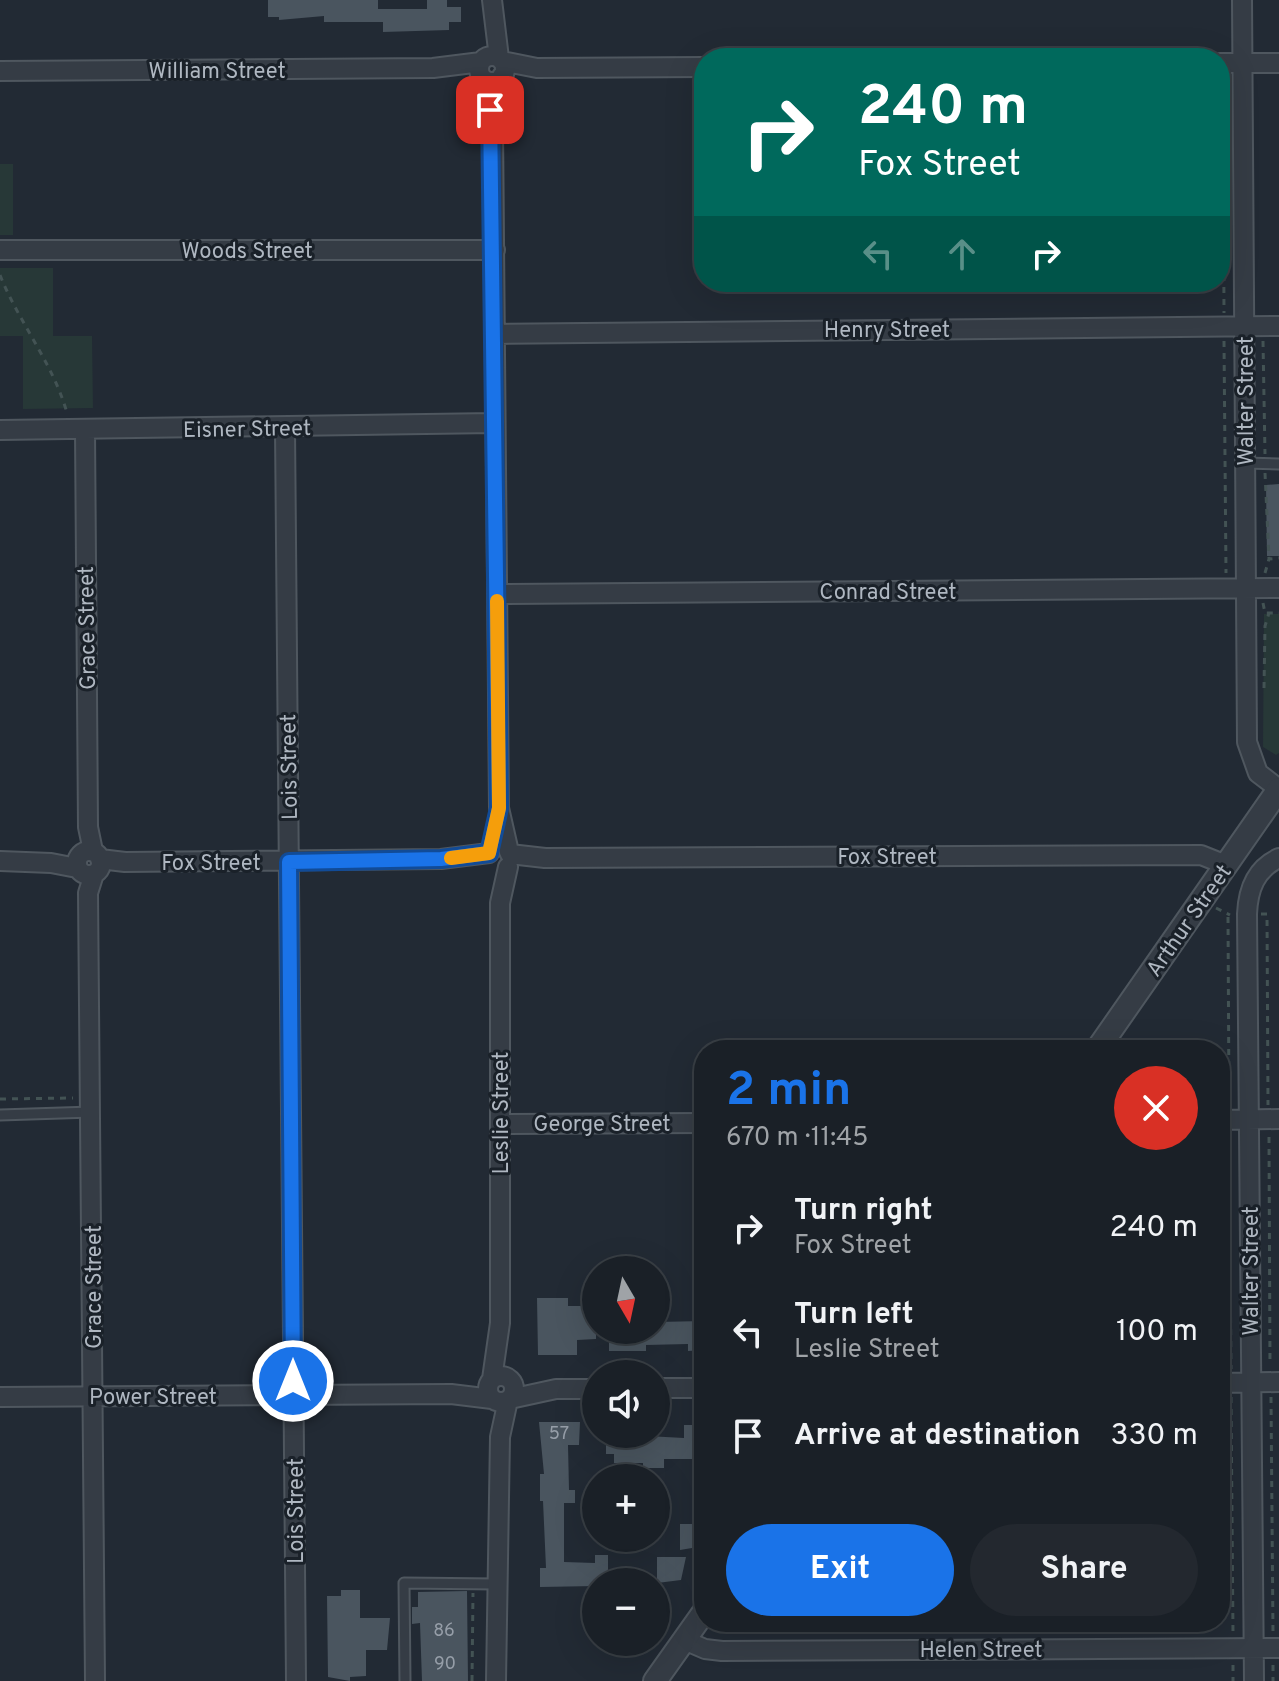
<!DOCTYPE html>
<html lang="en">
<head>
<meta charset="utf-8">
<style>
  body { margin:0; font-family:Overpass,sans-serif; background:#23282f; color:#f1f3f6; height:100vh; display:flex; flex-direction:column; font-size:30px; white-space:nowrap }
  * { box-sizing:border-box; margin:0 }
  p { font-size:26px; color:#9fa3a7 }
  .icon { flex:none; width:44px; height:44px; fill:none; stroke:currentColor; stroke-width:2; stroke-linecap:round; stroke-linejoin:round }
  .map { position:relative; flex:1; overflow:hidden }
  .details { position:absolute; left:694px; top:1040px; width:536px; height:592px; display:flex; flex-direction:column; background:#1a2027; border-radius:32px; box-shadow:0 8px 32px #0002,0 0 0 2px #383e44 }
  .details>* { flex:none }
  .top-card { position:absolute; left:694px; top:48px; width:536px; height:244px; border-radius:32px; box-shadow:0 8px 32px #0002,0 0 0 2px #383e44; background:#00695c; color:#fff; overflow:hidden }
  .needle { width:52px; rotate:171deg }
  .buttons { position:absolute; left:582px; top:1256px; display:grid; gap:16px }
  .buttons a { display:grid; place-items:center; width:88px; height:88px; border-radius:50%; background:#1a2027; box-shadow:0 8px 32px #0002,0 0 0 2px #383e44; font-size:40px }
  .pin { position:absolute; display:grid; place-items:center; width:68px; height:68px; color:#fff; margin:-34px; border-radius:16px; box-shadow:0 4px 12px #0006 }
  .me { position:absolute; width:88px; margin:-44px; rotate:0deg; stroke-linejoin:round; filter:drop-shadow(0 0 6px #0008) }
  .turn { display:flex; align-items:center; gap:28px; height:168px; padding:0 32px; font-size:36px }
  .turn .icon { width:104px; height:104px; stroke-width:2.5 }
  .turn b { display:block; font-size:56px; line-height:68px }
  .lanes { display:flex; align-items:center; height:76px; padding:0 32px; background:#0003; justify-content:center; gap:40px; direction:ltr }
  .lanes .off { opacity:.35 }
  .round { display:grid; place-items:center; flex:none; width:84px; height:84px; border-radius:42px; background:#23282f }
  .headline { display:flex; align-items:center; justify-content:space-between; height:136px; padding:0 32px }
  h1 { font-size:48px; font-weight:700; line-height:60px; color:#1a73e8 }
  .cta { display:flex; gap:16px; margin-top:auto; padding:16px 32px }
  .cta a { flex:1; height:92px; border-radius:48px; background:#1a73e8; color:#fff; font-size:32px; font-weight:700; line-height:92px; text-align:center }
  .cta a+a { background:#23282f; color:#f1f3f6 }
  ul { padding:0; list-style:none }
  li { display:flex; align-items:center; gap:24px; height:104px; padding:0 32px }
  li div { flex:1 }
  li b { display:block; font-size:30px }
  li em { font-style:normal }
  .map>svg:first-child { display:block }
  .green { fill:#273837 }
  .building { fill:#4a555f }
  .lines { fill:none; stroke-linecap:round; stroke-linejoin:round }
  .service-casing { stroke:#4f575f; stroke-width:13 }
  .minor-casing { stroke:#4f575f; stroke-width:22 }
  .tertiary-casing { stroke:#4f575f; stroke-width:26 }
  .path { stroke:#435354; stroke-width:3; stroke-dasharray:6 6; stroke-linecap:butt }
  .service { stroke:#353c45; stroke-width:9 }
  .minor { stroke:#353c45; stroke-width:18 }
  .tertiary { stroke:#353c45; stroke-width:22 }
  .route-casing { stroke:#114b97; stroke-width:20 }
  .route { stroke:#1a73e8; stroke-width:14 }
  .slow { stroke:#f59e0b; stroke-width:14 }
  .labels { text-anchor:middle; stroke-width:6; stroke-linejoin:round; paint-order:stroke }
  .number-label { font-size:18px; fill:#969ea8 }
  .street-label { font-size:22px; fill:#afb7c1; stroke:#1a2129 }
</style>
</head>
<body>
<div class="map">
<svg width="1279" height="1681" viewBox="0 0 1279 1681">
  <rect width="100%" height="100%" fill="#222a34"/>
  <path class="green" d="M 0,164 L 13,164 L 13,235 L 0,235 Z
    M 0,268 L 53,268 L 53,336 L 92,336 L 93,408 L 23,409 L 23,336 L 0,336 Z
    M 1264,614 L 1279,614 L 1279,753 L 1276,755 L 1263,747 Z"/>
  <path class="building" d="M 268,0 L 378,0 L 378,9 L 427,9 L 427,0 L 447,0 L 447,7 L 461,7 L 461,22 L 449,22 L 449,30 L 383,32 L 383,22 L 324,22 L 324,16 L 279,20 L 279,17 L 268,17 Z
    M 1279,484 L 1279,556 L 1267,556 L 1266,485 Z
    M 537,1298 L 568,1298 L 568,1306 L 596,1306 L 596,1339 L 577,1340 L 577,1355 L 538,1355 Z
    M 704,1321 L 704,1350 L 688,1351 L 688,1344 L 646,1345 L 646,1351 L 609,1351 L 609,1330 L 656,1330 L 656,1322 Z
    M 539,1422 L 580,1422 L 579,1445 L 568,1445 L 569,1490 L 575,1490 L 575,1503 L 564,1503 L 564,1562 L 595,1563 L 595,1555 L 608,1555 L 608,1582 L 596,1582 L 596,1586 L 540,1587 L 540,1568 L 546,1568 L 543,1501 L 540,1501 L 540,1474 L 544,1474 Z
    M 684,1425 L 704,1425 L 704,1459 L 664,1459 L 664,1468 L 643,1468 L 643,1463 L 614,1463 L 614,1454 L 606,1454 L 606,1440 L 610,1440 L 610,1434 L 684,1438 Z
    M 680,1524 L 704,1524 L 704,1546 L 680,1550 Z
    M 657,1557 L 686,1557 L 681,1580 L 657,1583 Z
    M 341,1590 L 360,1590 L 360,1618 L 390,1618 L 387,1650 L 366,1650 L 366,1676 L 350,1677 L 350,1681 L 328,1677 L 327,1596 L 341,1596 Z
    M 467,1591 L 468,1681 L 422,1681 L 420,1623 L 412,1624 L 412,1607 L 418,1607 L 418,1592 Z"/>
  <g class="lines">
    <defs>
      <path id="service" d="M 1246,463 L 1279,464
        M 0,1115 L 92,1112
        M 405,1681 L 404,1583 L 496,1584"/>
      <path id="minor" d="M 492,0 L 499,58
        M 1242,0 L 1247,742 L 1258,773 L 1279,789
        M479 69a13 13 0 1 1 26 0a13 13 0 1 1-26 0Z
        M 502,61 L 537,68 L 704,67
        M 1220,63 L 1279,63
        M 0,71 L 433,68 L 481,62
        M 502,76 L 493,127 L 499,808 L 509,852
        M 0,250 L 495,250
        M 495,334 L 1279,326
        M 285,428 L 296,1681
        M 0,430 L 494,423
        M 85,430 L 88,827 L 93,851
        M 497,594 L 1279,588
        M77 863a12 12 0 1 1 24 0a12 12 0 1 1-24 0Z
        M 510,854 L 545,858 L 1201,855 L 1226,865
        M 100,859 L 125,862 L 441,859 L 489,853
        M 0,861 L 51,863 L 77,868
        M 94,874 L 88,893 L 95,1681
        M 1220,1120 L 1279,1119
        M 501,1124 L 704,1123
        M488 1389a13 13 0 1 1 26 0a13 13 0 1 1-26 0Z
        M 492,1379 L 500,1323 L 500,903 L 508,867
        M 1220,1383 L 1279,1382
        M 656,1388 L 704,1388
        M 0,1397 L 451,1394 L 492,1399
        M 510,1399 L 556,1389 L 596,1389
        M 684,1640 L 705,1649 L 722,1651 L 1279,1648
        M 496,1681 L 500,1437 L 508,1400
        M 1254,1681 L 1247,914 C 1248,890 1255,869 1279,858"/>
      <path id="tertiary" d="M 1097,1050 L 1279,789
        M 655,1681 L 704,1612"/>
    </defs>
    <use href="#service" class="service-casing"/>
    <use href="#minor" class="minor-casing"/>
    <use href="#tertiary" class="tertiary-casing"/>
    <path class="path" d="M 1223,83 L 1224,313
      M 0,275 C 19,323 53,363 67,413
      M 1224,341 L 1226,573
      M 1263,341 L 1265,454
      M 1265,473 L 1269,559
      M 1265,573 L 1269,559 L 1279,558
      M 1263,603 L 1265,613 L 1279,613
      M 1264,688 L 1265,626 L 1269,613
      M 1216,908 L 1230,915
      M 1261,914 L 1267,914 L 1268,1105
      M 1228,917 L 1229,1105
      M 0,1099 L 73,1098
      M 1229,1137 L 1231,1369
      M 1269,1137 L 1270,1365
      M 1231,1397 L 1233,1633
      M 1271,1397 L 1273,1633
      M 1233,1665 L 1233,1681
      M 1273,1665 L 1273,1681
      M 472,1681 L 473,1593"/>
    <use href="#service" class="service"/>
    <use href="#minor" class="minor"/>
    <use href="#tertiary" class="tertiary"/>
  </g>
  <g class="lines">
    <defs>
      <path id="route" d="M 293,1381 L 289,862 L 441,859 L 489,853 L 499,808 L 490,110"/>
    </defs>
    <use href="#route" class="route-casing"/>
    <use href="#route" class="route"/>
    <path class="slow" d="M 451,858 L 489,853 L 499,808 L 497,601"/>
  </g>
  <g class="labels">
    <g class="number-label">
      <text x="559" y="1439">57</text>
      <text x="444" y="1636">86</text>
      <text x="445" y="1669">90</text>
    </g>
    <g class="street-label">
      <text x="217" y="78">William Street</text>
      <text x="247" y="258">Woods Street</text>
      <text x="887" y="337">Henry Street</text>
      <text transform="translate(1245 401) rotate(-90)" y="8">Walter Street</text>
      <text transform="translate(247 428) rotate(-1)" y="8">Eisner Street</text>
      <text x="888" y="599">Conrad Street</text>
      <text transform="translate(86 628) rotate(-91)" y="8">Grace Street</text>
      <text transform="translate(288 767) rotate(-91)" y="8">Lois Street</text>
      <text x="887" y="864">Fox Street</text>
      <text x="211" y="870">Fox Street</text>
      <text transform="translate(1188 920) rotate(-55)" y="8">Arthur Street</text>
      <text transform="translate(500 1113) rotate(-90)" y="8">Leslie Street</text>
      <text x="602" y="1131">George Street</text>
      <text transform="translate(1250 1271) rotate(-90)" y="8">Walter Street</text>
      <text transform="translate(93 1287) rotate(-90)" y="8">Grace Street</text>
      <text x="153" y="1404">Power Street</text>
      <text transform="translate(295 1511) rotate(-90)" y="8">Lois Street</text>
      <text x="981" y="1657">Helen Street</text>
    </g>
  </g>
</svg>
<div class="buttons">
<a><svg class="needle" viewBox="-14 -14 28 28"><path d="M0-13l5 13h-10z" fill="#e53935"/><path d="M0 13l5-13h-10z" fill="#9fa3a7"/></svg></a>
<a><svg class="icon" aria-label="sound" viewBox="0 0 24 24"><path d="M4 9h4l5-4v14l-5-4H4zM17 9q2 3 0 6"/></svg></a>
<a>+</a>
<a>−</a>
</div>
<div class="pin" style="left:490px;top:110px;background:#d93025"><svg class="icon" aria-label="arrive" viewBox="0 0 24 24"><path d="M6 21V4h12l-3 4 3 4H6"/></svg></div>
<svg class="me" style="left:293px;top:1381px" viewBox="-20 -20 40 40"><circle r="17" fill="#1a73e8" stroke="#fff" stroke-width="3"/><path d="M0-11L8 9 0 5-8 9z" fill="#fff"/></svg>
<div class="top-card">
<div class="turn"><svg class="icon" aria-label="right" viewBox="0 0 24 24"><path d="M7 20v-9h11M14 6l5 5-5 5"/></svg><div><b>240 m</b>Fox Street</div></div>
<div class="lanes"><svg class="icon off" aria-label="left" viewBox="0 0 24 24"><path d="M17 20v-9H6M10 6l-5 5 5 5"/></svg><svg class="icon off" aria-label="ahead" viewBox="0 0 24 24"><path d="M12 20V5M6 11l6-6 6 6"/></svg><svg class="icon" aria-label="right" viewBox="0 0 24 24"><path d="M7 20v-9h11M14 6l5 5-5 5"/></svg></div>
</div>
<section class="details">
<div class="headline"><div><h1>2 min</h1><p>670 m · 11:45</p></div><a class="round" style="background:#d93025;color:#fff"><svg class="icon" aria-label="close" viewBox="0 0 24 24"><path d="M6 6l12 12M18 6L6 18"/></svg></a></div>
<ul>
<li><svg class="icon" aria-label="right" viewBox="0 0 24 24"><path d="M7 20v-9h11M14 6l5 5-5 5"/></svg><div><b>Turn right</b><p>Fox Street</p></div><em>240 m</em></li>
<li><svg class="icon" aria-label="left" viewBox="0 0 24 24"><path d="M17 20v-9H6M10 6l-5 5 5 5"/></svg><div><b>Turn left</b><p>Leslie Street</p></div><em>100 m</em></li>
<li><svg class="icon" aria-label="arrive" viewBox="0 0 24 24"><path d="M6 21V4h12l-3 4 3 4H6"/></svg><div><b>Arrive at destination</b></div><em>330 m</em></li>
</ul>
<div class="cta"><a>Exit</a><a>Share</a></div>
</section>
</div>
</body>
</html>
